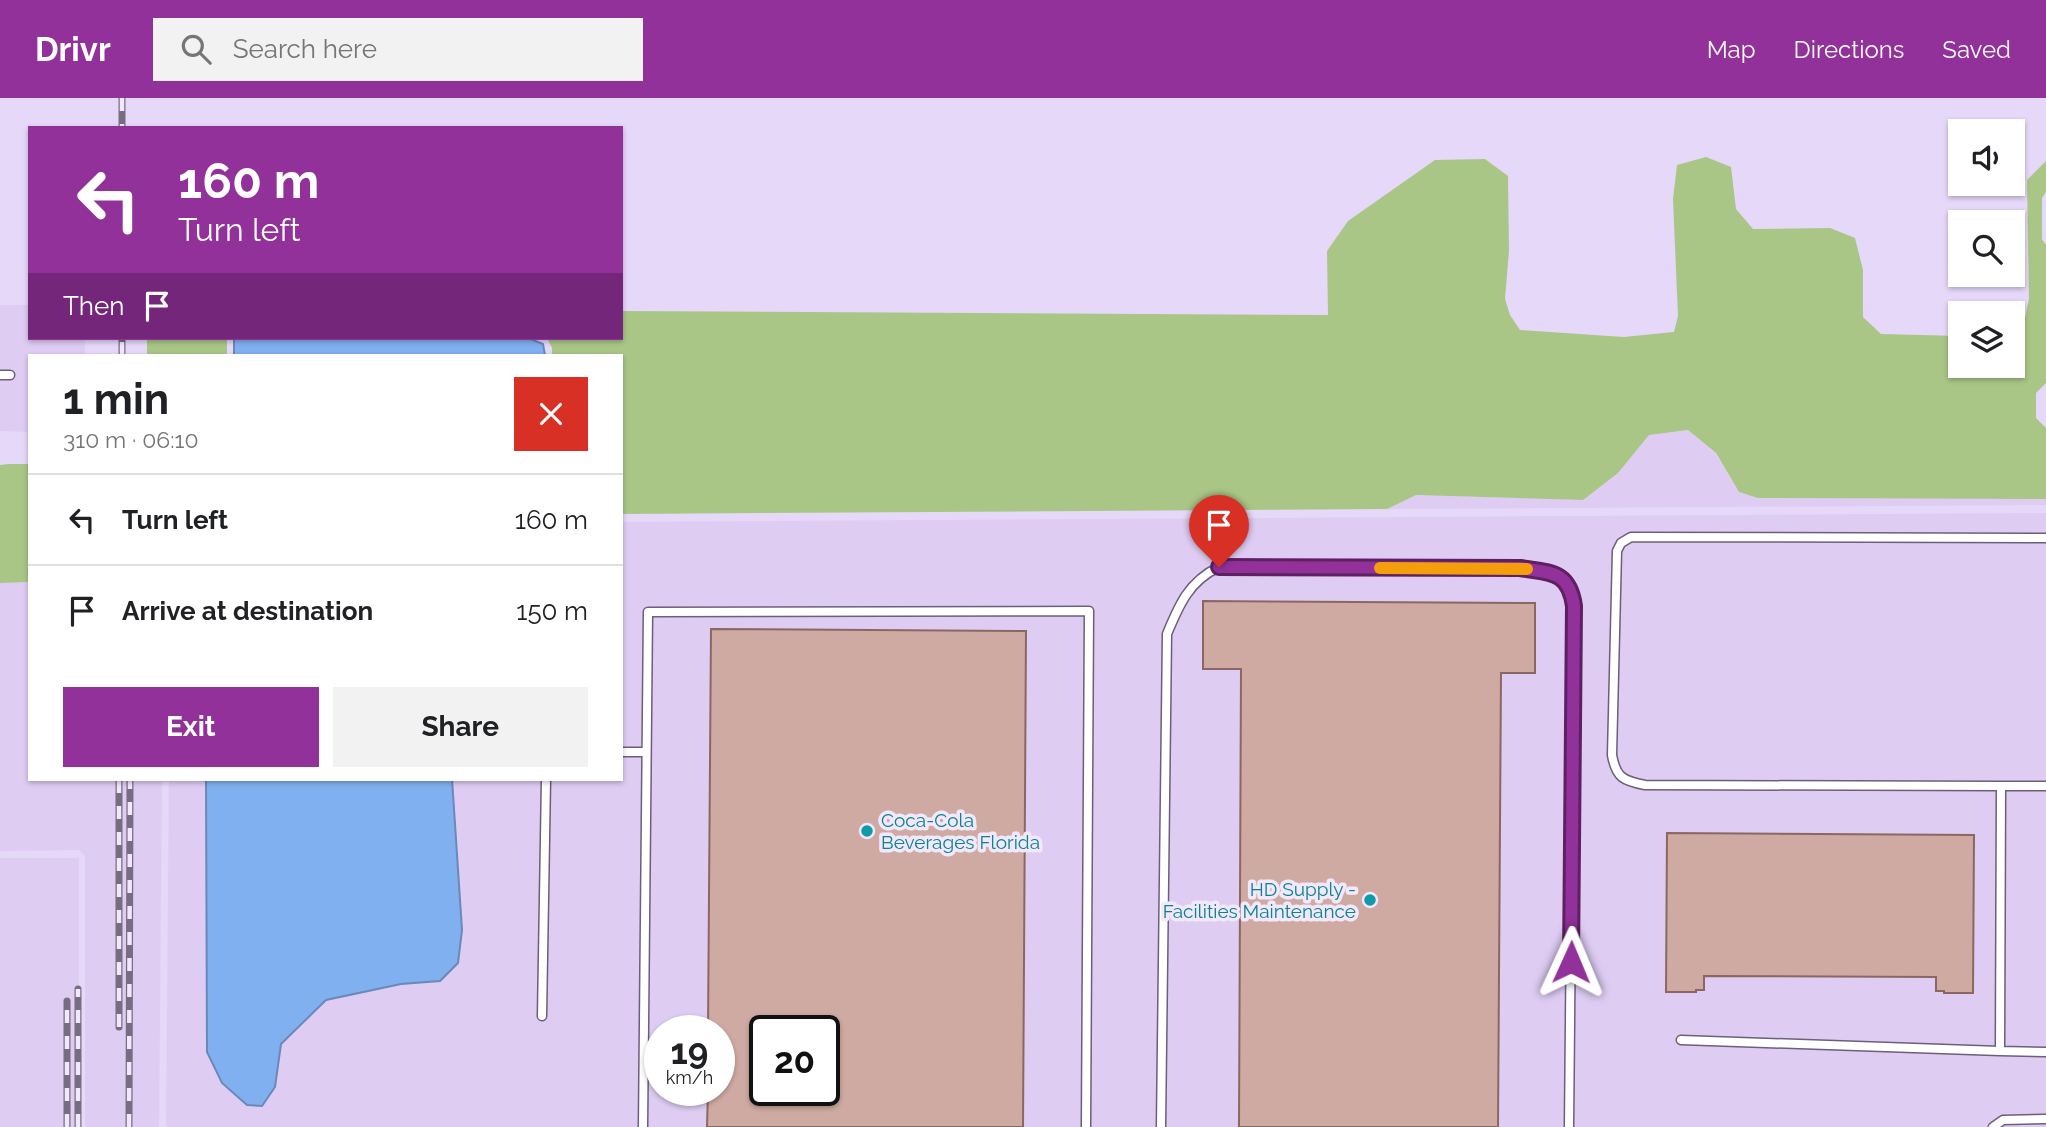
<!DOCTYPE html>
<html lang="en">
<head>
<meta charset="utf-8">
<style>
  body { margin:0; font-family:Raleway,sans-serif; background:#f2f2f2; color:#202124; height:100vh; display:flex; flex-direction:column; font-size:26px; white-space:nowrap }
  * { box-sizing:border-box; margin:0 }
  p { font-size:23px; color:#757577 }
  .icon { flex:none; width:38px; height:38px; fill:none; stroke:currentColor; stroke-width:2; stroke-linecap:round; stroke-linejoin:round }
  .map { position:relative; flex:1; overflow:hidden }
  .details { position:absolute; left:28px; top:256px; width:595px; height:427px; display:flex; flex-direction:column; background:#fff; border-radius:0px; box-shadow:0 2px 5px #0004 }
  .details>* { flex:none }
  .guide { position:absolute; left:28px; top:28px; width:595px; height:214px; border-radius:0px; box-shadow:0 2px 5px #0004; background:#913199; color:#fff; overflow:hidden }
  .fabs { position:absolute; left:1948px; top:21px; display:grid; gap:14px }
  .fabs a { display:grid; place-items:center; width:77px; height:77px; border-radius:0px; background:#fff; box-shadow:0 2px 5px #0004; font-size:35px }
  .speed { position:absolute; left:644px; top:917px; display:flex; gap:14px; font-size:35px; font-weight:700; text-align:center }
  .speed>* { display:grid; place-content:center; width:91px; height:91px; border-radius:50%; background:#fff; box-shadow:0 2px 5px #0004; line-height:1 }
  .speed small { font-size:18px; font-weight:400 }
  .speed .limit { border:4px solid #111; border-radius:10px; background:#fff; color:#111 }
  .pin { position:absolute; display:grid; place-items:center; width:60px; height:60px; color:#fff; margin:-72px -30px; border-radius:50% 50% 50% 0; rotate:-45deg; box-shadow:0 0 7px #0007 }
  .pin .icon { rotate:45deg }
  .me { position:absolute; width:77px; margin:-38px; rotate:1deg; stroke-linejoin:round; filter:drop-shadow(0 0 5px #0008) }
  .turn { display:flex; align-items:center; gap:24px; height:147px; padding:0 35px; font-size:32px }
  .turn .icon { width:91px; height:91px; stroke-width:2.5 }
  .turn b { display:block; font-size:49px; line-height:60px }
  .then { display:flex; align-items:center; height:66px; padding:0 35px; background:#0003; gap:14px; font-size:26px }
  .round { display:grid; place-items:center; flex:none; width:74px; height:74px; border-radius:0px; background:#f2f2f2 }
  .headline { display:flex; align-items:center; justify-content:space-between; height:119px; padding:0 35px }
  h1 { font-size:42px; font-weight:700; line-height:52px }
  .primary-button { display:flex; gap:14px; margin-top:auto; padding:14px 35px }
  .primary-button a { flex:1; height:80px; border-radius:0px; background:#913199; color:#fff; font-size:28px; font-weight:700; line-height:80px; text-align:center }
  .primary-button a+a { background:#f2f2f2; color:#202124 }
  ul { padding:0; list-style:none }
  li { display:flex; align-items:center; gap:21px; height:91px; padding:0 35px; border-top:2px solid #e0e0e0 }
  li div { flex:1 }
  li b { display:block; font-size:26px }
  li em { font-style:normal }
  header { display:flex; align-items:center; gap:42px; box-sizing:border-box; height:98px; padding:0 35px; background:#913199; color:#fff }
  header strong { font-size:33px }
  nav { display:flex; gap:38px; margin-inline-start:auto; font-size:24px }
  .search { width:490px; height:63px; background:#f2f2f2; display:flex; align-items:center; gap:18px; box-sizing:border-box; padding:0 24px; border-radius:0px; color:#757577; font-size:26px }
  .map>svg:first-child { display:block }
  .built { fill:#deccf3; fill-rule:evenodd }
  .green { fill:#a9c686 }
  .water { fill:#81b0f0; stroke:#6a89b9; stroke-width:2 }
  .building { fill:#cfaaa2; stroke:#8a6861; stroke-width:2; fill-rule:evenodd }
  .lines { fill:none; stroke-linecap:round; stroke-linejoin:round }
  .service-casing { stroke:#6b5f7a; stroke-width:11 }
  .service { stroke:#fff; stroke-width:8 }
  .rail-casing { stroke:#766d80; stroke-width:7 }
  .rail { stroke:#f1e8fb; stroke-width:4.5; stroke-dasharray:13; stroke-linecap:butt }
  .route-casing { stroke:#5e2063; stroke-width:18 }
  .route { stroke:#913199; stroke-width:12 }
  .slow { stroke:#f59e0b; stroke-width:12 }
  .culture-dot { fill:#0f9aa8; stroke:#f1e8fb; stroke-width:2.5 }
  .labels { text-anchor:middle; stroke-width:7; stroke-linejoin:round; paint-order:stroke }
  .culture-label { font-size:19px; fill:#0d838f; stroke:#f1e8fb; text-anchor:start }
</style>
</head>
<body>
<header>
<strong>Drivr</strong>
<div class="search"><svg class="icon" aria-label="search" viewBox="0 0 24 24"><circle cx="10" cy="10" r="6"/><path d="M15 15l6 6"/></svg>Search here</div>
<nav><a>Map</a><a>Directions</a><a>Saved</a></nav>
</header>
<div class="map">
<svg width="2046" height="1029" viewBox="0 0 2046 1029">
  <rect width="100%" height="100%" fill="#e6d8f8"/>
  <path class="built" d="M 0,207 L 30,207 L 30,240 L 85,240 L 85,257 L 30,257 L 30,334 L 0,333 Z
    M 1688,332 L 1715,355 L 1739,394 L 1758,400 L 2046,401 L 2046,407 L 1387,411 L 1415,397 L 1582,402 L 1618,375 L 1649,337 Z
    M 2046,415 L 2046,1029 L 166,1029 L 169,681 L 621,681 L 621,424 ZM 660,933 L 719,933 L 719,992 L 660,992 ZM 765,933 L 824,933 L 824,992 L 765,992 Z
    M 30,484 L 30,681 L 162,681 L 159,1029 L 85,1029 L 85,758 L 79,752 L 0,753 L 0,485 Z
    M 0,760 L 79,760 L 79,1029 L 0,1029 Z"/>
  <path class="green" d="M 1706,59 L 1731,69 L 1736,111 L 1753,131 L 1830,130 L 1855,140 L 1863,172 L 1863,219 L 1881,236 L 1960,238 L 1960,268 L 2012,268 L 2013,229 L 2025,220 L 2029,201 L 2027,82 L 2046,63 L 2046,94 L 2042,100 L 2042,141 L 2046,147 L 2046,285 L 2036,295 L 2036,320 L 2046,330 L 2046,401 L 1758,400 L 1739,394 L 1716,355 L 1688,332 L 1649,337 L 1618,375 L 1583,402 L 1416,397 L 1387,411 L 621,416 L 621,257 L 552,257 L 552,250 L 547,240 L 621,240 L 621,213 L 1328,217 L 1327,153 L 1348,123 L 1435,62 L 1485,61 L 1508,78 L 1509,153 L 1505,201 L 1510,217 L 1520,232 L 1624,239 L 1674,234 L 1678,218 L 1673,101 L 1677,67 Z
    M 147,240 L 227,240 L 227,257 L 147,257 Z
    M 8,366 L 30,366 L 30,484 L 0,485 L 0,367 Z"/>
  <path class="water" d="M 234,240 L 528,240 L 543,246 L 545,257 L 234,257 Z
    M 206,681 L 452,681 L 462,832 L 458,865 L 440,883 L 401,886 L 326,902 L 281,946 L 275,989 L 262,1008 L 247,1007 L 222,985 L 207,954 Z"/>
  <path class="building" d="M 1203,503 L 1535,505 L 1535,575 L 1501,575 L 1498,1029 L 1239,1029 L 1241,571 L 1203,571 Z
    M 711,531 L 1026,533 L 1023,1029 L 707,1029 L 708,992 L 719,992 L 719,933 L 708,933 ZM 765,933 L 824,933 L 824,992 L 765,992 Z
    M 1667,735 L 1974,737 L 1973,895 L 1944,895 L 1944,893 L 1936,893 L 1936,879 L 1704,878 L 1704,892 L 1696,892 L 1696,894 L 1666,894 Z"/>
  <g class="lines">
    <defs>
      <path id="service" d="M 0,277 L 10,277
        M 621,654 L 646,654
        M 2001,688 L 1645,687 C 1624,683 1616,680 1612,657 L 1617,453 L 1621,445 L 1631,439 L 2046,440
        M 2046,688 L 2001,688 L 2000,953 L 2046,954
        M 542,918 L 546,681
        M 1681,942 L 2000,953
        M 643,1029 L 648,514 L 1089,513 L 1086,1029
        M 1161,1029 L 1167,536 C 1179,507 1189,483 1219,469 L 1520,470 C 1550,474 1570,472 1574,508 L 1569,1029
        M 1993,1029 L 2003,1022 L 2046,1021"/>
    </defs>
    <use href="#service" class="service-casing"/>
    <use href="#service" class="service"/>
    <defs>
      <path id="rail" d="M 122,0 L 122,30
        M 122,257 L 122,240
        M 119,929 L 119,681
        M 67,1029 L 67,903
        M 78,1029 L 78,891
        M 129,1029 L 130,681"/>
    </defs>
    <use href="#rail" class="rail-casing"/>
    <use href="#rail" class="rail"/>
  </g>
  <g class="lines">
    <defs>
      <path id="route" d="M 1219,469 L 1520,470 C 1550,475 1569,472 1574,508 L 1571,864"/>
    </defs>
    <use href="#route" class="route-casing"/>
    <use href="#route" class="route"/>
    <path class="slow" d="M 1380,470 L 1527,471"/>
  </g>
  <g class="culture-dot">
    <circle cx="867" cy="733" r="7"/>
    <circle cx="1370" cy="802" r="7"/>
  </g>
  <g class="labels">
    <g class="culture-label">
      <text x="881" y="729">Coca-Cola<tspan x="881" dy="22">Beverages Florida</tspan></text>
      <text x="1356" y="798" text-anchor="end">HD Supply -<tspan x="1356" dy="22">Facilities Maintenance</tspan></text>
    </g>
  </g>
</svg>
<div class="fabs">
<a><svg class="icon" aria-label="sound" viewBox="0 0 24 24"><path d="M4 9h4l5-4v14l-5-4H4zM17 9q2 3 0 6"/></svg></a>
<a><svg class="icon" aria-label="search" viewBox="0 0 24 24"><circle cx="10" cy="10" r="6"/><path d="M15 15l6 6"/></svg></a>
<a><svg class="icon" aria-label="layers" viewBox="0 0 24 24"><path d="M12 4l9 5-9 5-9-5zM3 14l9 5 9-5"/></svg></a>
</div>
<div class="speed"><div>19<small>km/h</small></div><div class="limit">20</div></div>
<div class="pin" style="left:1219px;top:469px;background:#d93025"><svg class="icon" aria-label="arrive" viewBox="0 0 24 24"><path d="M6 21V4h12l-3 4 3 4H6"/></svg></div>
<svg class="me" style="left:1571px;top:864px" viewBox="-20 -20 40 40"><path d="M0-17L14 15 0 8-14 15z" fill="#913199" stroke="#fff" stroke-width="4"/></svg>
<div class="guide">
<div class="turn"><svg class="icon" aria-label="left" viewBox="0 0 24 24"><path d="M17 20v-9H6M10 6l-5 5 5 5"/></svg><div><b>160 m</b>Turn left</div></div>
<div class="then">Then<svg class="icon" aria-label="arrive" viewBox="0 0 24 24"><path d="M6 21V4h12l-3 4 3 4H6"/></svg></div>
</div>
<section class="details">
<div class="headline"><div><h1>1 min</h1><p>310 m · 06:10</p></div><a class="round" style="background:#d93025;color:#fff"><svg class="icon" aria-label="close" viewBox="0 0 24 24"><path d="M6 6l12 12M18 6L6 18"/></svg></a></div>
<ul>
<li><svg class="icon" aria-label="left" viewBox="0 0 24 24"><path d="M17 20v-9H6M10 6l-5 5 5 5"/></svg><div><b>Turn left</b></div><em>160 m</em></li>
<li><svg class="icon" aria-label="arrive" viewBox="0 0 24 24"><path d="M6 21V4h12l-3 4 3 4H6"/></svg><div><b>Arrive at destination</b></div><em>150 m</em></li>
</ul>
<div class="primary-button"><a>Exit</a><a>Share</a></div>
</section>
</div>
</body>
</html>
